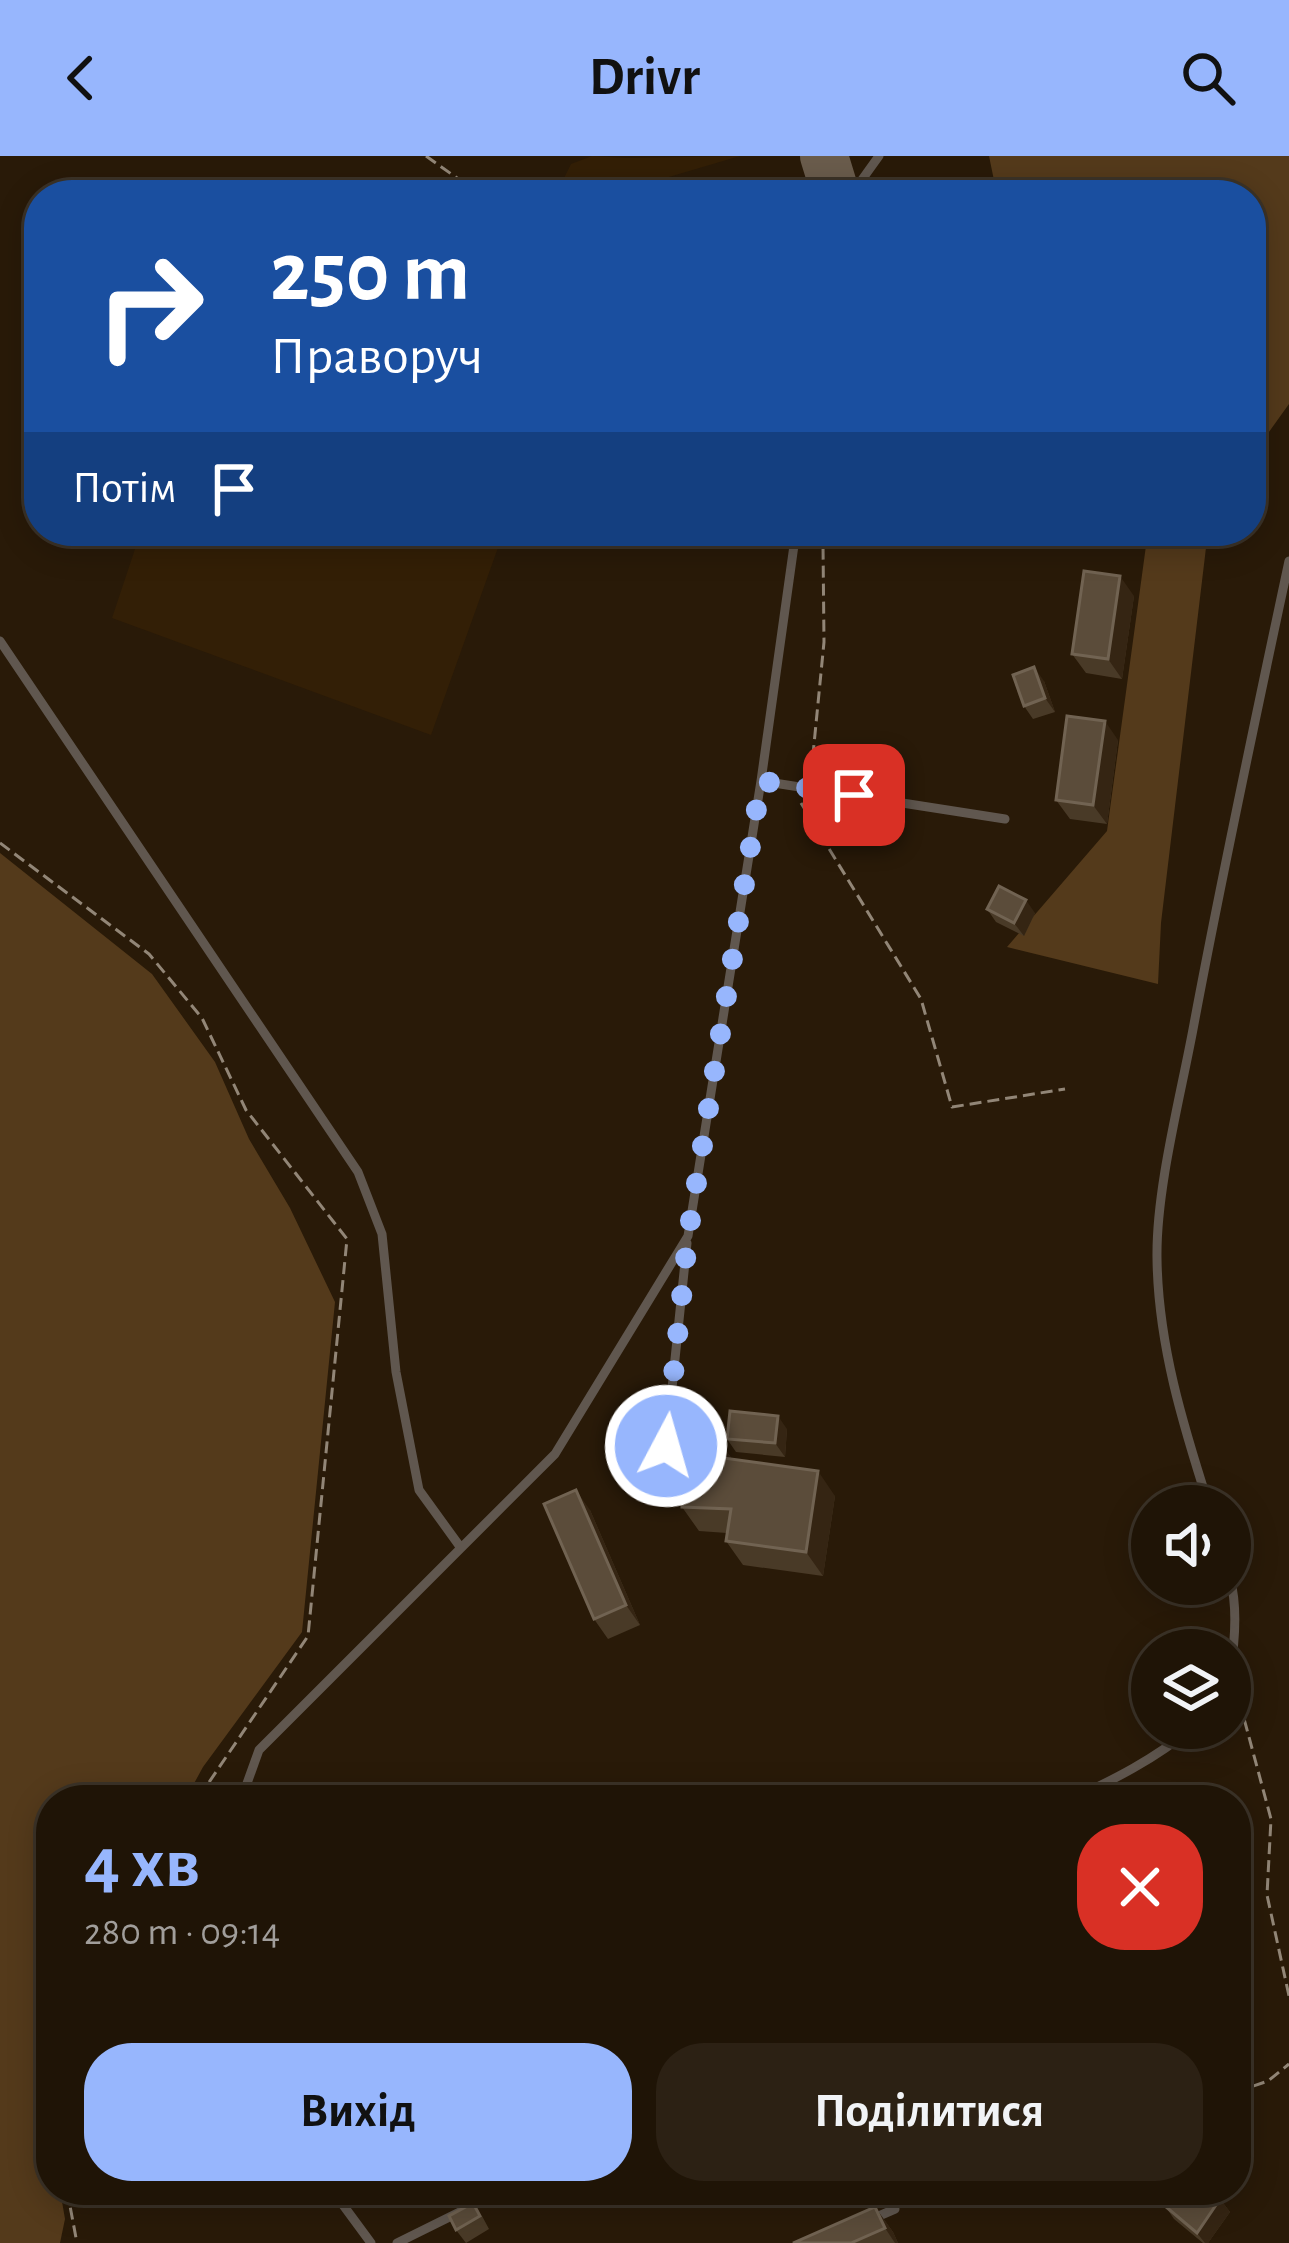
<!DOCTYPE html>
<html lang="uk">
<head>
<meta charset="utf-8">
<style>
  body { margin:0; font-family:"Alegreya Sans",sans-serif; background:#2c2114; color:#f1f3f6; height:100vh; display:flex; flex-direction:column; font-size:45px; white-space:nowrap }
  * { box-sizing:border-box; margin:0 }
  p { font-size:39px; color:#a19e9b }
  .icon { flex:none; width:66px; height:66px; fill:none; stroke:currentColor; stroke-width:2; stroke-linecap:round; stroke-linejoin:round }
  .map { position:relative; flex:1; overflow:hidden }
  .panel { position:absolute; left:36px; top:1629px; width:1215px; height:420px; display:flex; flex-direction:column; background:#1f1406; border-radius:48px; box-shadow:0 6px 30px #0003,0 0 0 3px #3c3328 }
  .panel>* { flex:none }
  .hud { position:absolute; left:24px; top:24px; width:1242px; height:366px; border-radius:48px; box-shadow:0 6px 30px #0003,0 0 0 3px #3c3328; background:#1a4fa0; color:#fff; overflow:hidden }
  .controls { position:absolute; left:1131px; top:1329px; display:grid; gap:24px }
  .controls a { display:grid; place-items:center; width:120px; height:120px; border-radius:50%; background:#1f1406; box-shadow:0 6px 30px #0003,0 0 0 3px #3c3328; font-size:60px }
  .pin { position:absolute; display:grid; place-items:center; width:102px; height:102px; color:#fff; margin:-51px; border-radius:24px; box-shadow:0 6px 18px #0006 }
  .me { position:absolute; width:132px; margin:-66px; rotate:6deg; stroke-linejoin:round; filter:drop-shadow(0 0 9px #0008) }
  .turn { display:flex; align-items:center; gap:42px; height:252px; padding:0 48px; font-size:54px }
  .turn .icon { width:156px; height:156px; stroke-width:2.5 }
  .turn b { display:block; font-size:84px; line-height:102px }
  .then { display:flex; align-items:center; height:114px; padding:0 48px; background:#0003; gap:24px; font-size:45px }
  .round { display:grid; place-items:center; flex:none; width:126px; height:126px; border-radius:48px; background:#2c2114 }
  .summary { display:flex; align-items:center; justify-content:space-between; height:204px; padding:0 48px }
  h1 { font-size:72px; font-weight:700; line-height:90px; color:#97b6fd }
  .cta { display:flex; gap:24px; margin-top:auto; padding:24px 48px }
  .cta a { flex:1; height:138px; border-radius:48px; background:#97b6fd; color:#111; font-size:48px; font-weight:700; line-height:138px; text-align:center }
  .cta a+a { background:#2c2114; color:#f1f3f6 }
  header { display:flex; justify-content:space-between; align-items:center; height:156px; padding:0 48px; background:#97b6fd; color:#111; font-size:54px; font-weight:700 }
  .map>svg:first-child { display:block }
  .built { fill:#331f06 }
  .grass { fill:#543a1b }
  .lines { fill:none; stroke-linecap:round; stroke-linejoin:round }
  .taxiway { stroke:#6a5c4c; stroke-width:48 }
  .path { stroke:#928677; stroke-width:3; stroke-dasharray:12 6; stroke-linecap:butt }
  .service { stroke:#60574f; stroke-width:9 }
  .wall { fill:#493a27 }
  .shaded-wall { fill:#352513 }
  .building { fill:#5b4c3a; stroke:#716352; stroke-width:3 }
  .route { stroke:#97b6fd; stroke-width:21; stroke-dasharray:0 37.8 }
</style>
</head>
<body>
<header><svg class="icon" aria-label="back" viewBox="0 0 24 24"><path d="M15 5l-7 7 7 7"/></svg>Drivr<svg class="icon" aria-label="search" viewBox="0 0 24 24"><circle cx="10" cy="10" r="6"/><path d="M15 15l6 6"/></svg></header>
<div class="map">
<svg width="1289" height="2087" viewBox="0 0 1289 2087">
  <rect width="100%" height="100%" fill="#291a08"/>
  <path class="built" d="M 592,0 L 627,2 L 740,0 L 635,31 L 629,39 L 563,39 L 560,30 L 571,8 Z
    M 141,375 L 504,375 L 431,579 L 112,462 Z"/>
  <path class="grass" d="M 989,0 L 1289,0 L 1289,248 L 1251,301 L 1251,39 L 997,39 Z
    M 1148,375 L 1208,375 L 1161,767 L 1158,828 L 1007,791 L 1107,675 Z
    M 0,697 L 152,818 L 215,906 L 249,983 L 290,1052 L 335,1146 L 302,1476 L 203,1611 L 185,1644 L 51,1644 L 51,1966 L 48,1970 L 51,2034 L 60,2034 L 65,2063 L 60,2087 L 0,2087 Z"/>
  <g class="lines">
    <path class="taxiway" d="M 824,0 L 836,39"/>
    <path class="path" d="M 426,0 L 481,39
      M 811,619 L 824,486 L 823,388 L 829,375
      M 801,647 L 921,843 L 952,951 L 1065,933
      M 0,687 L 149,798 L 202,862 L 246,954 L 347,1083 L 308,1480 L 197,1644
      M 1235,1529 L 1271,1663 L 1267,1739 L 1289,1840
      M 1236,1936 L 1268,1925 L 1289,1908
      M 67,2034 L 77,2087"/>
    <path class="service" d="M 851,39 L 879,0
      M 0,485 L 358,1016 L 382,1078 L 396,1216 L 419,1334 L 461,1392
      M 761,625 L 1005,663
      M 666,1290 L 687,1087
      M 1209,1350 C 1183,1269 1158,1188 1157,1102 C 1156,1032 1181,939 1194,868 C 1223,713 1256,559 1289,405
      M 1230,1422 C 1238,1452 1235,1486 1230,1516
      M 241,1644 L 259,1594 L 555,1298 L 688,1080 L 761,625 L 796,375
      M 1070,1644 C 1113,1624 1155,1603 1192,1572
      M 332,2034 L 371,2087
      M 872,2063 L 895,2053
      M 397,2087 L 498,2037"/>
  </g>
  <path class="wall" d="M 1134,440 L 1122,523 L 1086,517 L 1072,498 Z
    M 1044,525 L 1055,556 L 1033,563 L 1024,550 Z
    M 1118,584 L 1107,668 L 1070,663 L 1056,644 Z
    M 987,753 L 1035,757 L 1024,780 L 996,766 Z
    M 787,1273 L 785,1301 L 736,1296 L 727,1283 Z
    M 717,1282 L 732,1303 L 835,1340 L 823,1420 L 743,1409 L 726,1385 L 727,1377 L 699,1375 L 682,1351 Z
    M 590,1354 L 640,1469 L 608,1483 L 594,1463 Z
    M 612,2034 L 629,2034 L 616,2040 Z
    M 1220,2043 L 1230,2056 L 1208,2087 L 1203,2087 L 1174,2063 L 1165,2050 Z
    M 875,2051 L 893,2076 L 898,2087 L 793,2087 Z
    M 482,2060 L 489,2073 L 466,2087 L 456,2074 Z"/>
  <path class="shaded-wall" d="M 1120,420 L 1134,440 L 1122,523 L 1108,503 Z
    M 1034,511 L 1044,525 L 1055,556 L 1045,542 Z
    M 1105,565 L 1118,584 L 1107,668 L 1093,649 Z
    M 1026,744 L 1035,757 L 1024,780 L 1014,767 Z
    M 778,1260 L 787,1273 L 785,1301 L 775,1287 Z
    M 717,1282 L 734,1306 L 716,1301 Z
    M 818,1315 L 835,1340 L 823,1420 L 806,1396 Z
    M 576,1334 L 590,1354 L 640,1469 L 626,1449 Z
    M 1220,2043 L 1230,2056 L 1208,2087 L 1205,2087 L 1197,2077 Z
    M 875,2051 L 893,2076 L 898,2087 L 895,2087 L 885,2072 Z"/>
  <path class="building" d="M 1084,415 L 1120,420 L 1108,503 L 1072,498 Z
    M 1034,511 L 1045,542 L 1024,550 L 1013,519 Z
    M 1067,560 L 1105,565 L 1093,649 L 1056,644 Z
    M 999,730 L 1026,744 L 1014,767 L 987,753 Z
    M 730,1255 L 778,1260 L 775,1287 L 727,1283 Z
    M 685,1280 L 717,1282 L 716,1301 L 818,1315 L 806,1396 L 726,1385 L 731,1353 L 682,1351 Z
    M 576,1334 L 626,1449 L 594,1463 L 544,1348 Z
    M 1178,2034 L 1204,2034 L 1220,2043 L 1197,2077 L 1165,2050 Z
    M 473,2047 L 480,2060 L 456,2074 L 449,2060 Z
    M 875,2051 L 885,2072 L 851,2087 L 793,2087 Z"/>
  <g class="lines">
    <path class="route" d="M 666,1290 L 688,1080 L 761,625 L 854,639"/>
  </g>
</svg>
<div class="controls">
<a><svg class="icon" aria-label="sound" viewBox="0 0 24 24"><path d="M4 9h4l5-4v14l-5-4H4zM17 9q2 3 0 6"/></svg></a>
<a><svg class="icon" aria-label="layers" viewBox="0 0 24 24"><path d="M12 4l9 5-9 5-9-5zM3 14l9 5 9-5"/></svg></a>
</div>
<div class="pin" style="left:854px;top:639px;background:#d93025"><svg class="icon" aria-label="arrive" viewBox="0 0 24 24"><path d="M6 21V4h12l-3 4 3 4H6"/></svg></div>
<svg class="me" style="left:666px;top:1290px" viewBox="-20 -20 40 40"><circle r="17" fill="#97b6fd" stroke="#fff" stroke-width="3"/><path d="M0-11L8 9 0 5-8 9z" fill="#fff"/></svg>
<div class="hud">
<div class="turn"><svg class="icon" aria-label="right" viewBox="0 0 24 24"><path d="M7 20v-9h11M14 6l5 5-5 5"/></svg><div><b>250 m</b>Праворуч</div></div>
<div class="then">Потім<svg class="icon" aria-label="arrive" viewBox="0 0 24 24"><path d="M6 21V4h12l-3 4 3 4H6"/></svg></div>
</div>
<section class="panel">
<div class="summary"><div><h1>4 хв</h1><p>280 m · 09:14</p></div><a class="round" style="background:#d93025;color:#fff"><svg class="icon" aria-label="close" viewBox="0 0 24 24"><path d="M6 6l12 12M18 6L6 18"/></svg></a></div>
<div class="cta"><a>Вихід</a><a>Поділитися</a></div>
</section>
</div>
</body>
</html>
